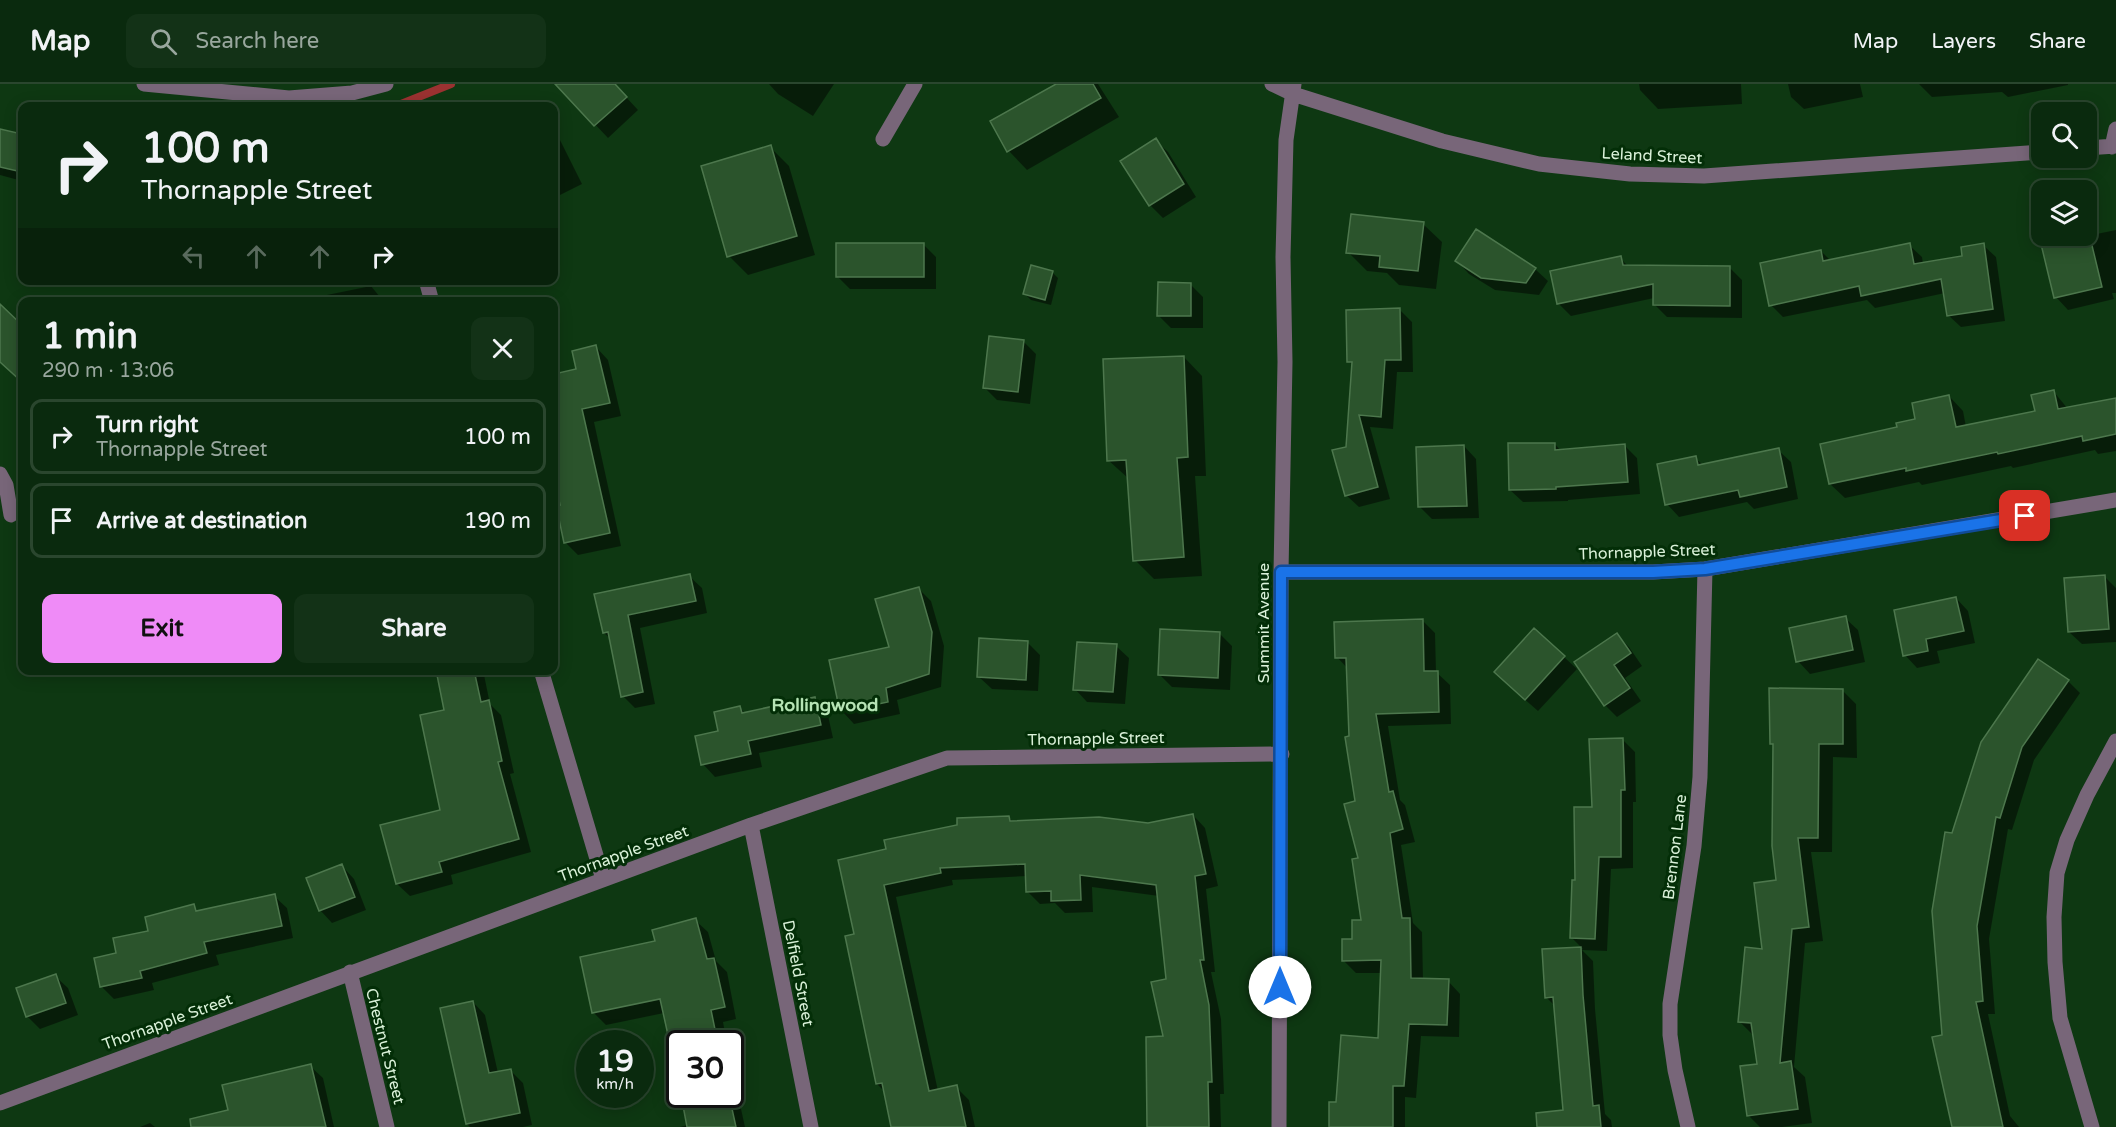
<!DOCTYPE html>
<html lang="en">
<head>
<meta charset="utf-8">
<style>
  body { margin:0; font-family:"Varela Round",sans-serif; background:#133217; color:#f1f3f6; height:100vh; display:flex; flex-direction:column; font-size:22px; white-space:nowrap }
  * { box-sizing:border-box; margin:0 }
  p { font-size:20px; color:#99a79e }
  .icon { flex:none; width:33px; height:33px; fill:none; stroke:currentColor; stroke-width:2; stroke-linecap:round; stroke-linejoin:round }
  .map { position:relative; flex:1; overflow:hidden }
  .panel { position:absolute; left:18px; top:213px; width:540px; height:378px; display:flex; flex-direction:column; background:#0a2a0e; border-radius:12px; box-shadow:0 3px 15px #0003,0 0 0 2px #2a462e }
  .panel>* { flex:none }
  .top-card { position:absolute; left:18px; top:18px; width:540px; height:183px; border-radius:12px; box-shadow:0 3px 15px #0003,0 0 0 2px #2a462e; background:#0a2a0e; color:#f1f3f6; overflow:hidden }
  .buttons { position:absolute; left:2031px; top:18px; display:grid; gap:12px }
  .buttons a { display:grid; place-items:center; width:66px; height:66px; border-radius:12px; background:#0a2a0e; box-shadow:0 3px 15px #0003,0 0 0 2px #2a462e; font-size:30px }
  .speed { position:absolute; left:576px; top:946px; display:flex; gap:12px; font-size:30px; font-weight:700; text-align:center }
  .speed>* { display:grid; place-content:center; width:78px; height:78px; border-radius:50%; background:#0a2a0e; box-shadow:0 3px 15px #0003,0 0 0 2px #2a462e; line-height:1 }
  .speed small { font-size:15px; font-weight:400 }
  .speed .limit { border:3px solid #111; border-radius:9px; background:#fff; color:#111 }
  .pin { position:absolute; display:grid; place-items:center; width:51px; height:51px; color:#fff; margin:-26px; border-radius:12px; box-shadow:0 3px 9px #0006 }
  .me { position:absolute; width:66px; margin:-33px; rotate:0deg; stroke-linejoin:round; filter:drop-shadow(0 0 4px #0008) }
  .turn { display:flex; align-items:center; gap:21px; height:126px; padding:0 24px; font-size:27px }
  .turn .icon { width:78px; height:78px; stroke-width:2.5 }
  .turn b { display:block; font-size:42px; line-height:51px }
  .lanes { display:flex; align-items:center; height:57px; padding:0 24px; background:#0003; justify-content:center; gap:30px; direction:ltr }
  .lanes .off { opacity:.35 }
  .round { display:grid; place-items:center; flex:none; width:63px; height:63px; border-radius:12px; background:#133217 }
  .head { display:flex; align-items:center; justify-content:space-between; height:102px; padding:0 24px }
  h1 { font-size:36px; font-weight:700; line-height:45px }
  .cta { display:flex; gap:12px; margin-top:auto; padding:12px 24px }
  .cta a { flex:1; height:69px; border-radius:12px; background:#ef8bf7; color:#111; font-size:24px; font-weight:700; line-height:69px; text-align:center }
  .cta a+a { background:#133217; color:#f1f3f6 }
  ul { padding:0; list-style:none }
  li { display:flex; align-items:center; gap:18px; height:75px; margin:0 12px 9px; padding:0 12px; border:3px solid #2a462e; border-radius:12px }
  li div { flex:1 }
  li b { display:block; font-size:22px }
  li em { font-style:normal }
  header { display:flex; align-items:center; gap:36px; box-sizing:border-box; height:84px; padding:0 30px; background:#0a2a0e; border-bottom:2px solid #2a462e }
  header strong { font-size:28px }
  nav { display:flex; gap:33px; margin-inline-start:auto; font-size:21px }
  .search { width:420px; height:54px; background:#133217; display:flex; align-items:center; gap:15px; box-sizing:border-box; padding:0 21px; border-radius:12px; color:#99a79e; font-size:22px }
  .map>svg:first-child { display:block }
  .shadow { fill:#0007 }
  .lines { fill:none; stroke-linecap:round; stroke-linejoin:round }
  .stream { stroke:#9b3231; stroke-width:8 }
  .building { fill:#2b542c; stroke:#4d774d; stroke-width:1.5 }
  .minor { stroke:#786679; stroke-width:15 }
  .route-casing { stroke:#114b97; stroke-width:15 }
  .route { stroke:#1a73e8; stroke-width:10 }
  .labels { text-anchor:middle; stroke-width:6; stroke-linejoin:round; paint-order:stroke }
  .street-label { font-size:16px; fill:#daf1d9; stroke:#032e07 }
  .neighbourhood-label { font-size:18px; font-weight:bold; fill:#b6e4b5; stroke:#032e07 }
</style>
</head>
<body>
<header>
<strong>Map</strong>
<div class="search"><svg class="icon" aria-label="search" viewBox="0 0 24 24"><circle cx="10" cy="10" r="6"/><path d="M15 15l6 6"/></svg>Search here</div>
<nav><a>Map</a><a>Layers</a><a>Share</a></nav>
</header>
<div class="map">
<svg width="2116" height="1043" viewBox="0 0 2116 1043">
  <rect width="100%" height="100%" fill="#0e3812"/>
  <path class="shadow" d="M 557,0 L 614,0 L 638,26 L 608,54 Z
    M 769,0 L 834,0 L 813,32 L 778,10 Z
    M 1059,0 L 1098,0 L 1119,33 L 1027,86 L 1009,67 Z
    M 1639,0 L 1741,0 L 1742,20 L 1658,25 L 1640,6 Z
    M 1788,0 L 1860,0 L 1863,13 L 1804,25 L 1791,13 Z
    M 1919,0 L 2068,0 L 2068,1 L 2008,13 L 2002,8 L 1932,13 Z
    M 2,48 L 22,52 L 22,97 L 0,91 L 0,52 Z
    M 554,48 L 559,54 L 582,100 L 554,114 Z
    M 1155,56 L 1168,68 L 1196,113 L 1163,134 L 1150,121 Z
    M 770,63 L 789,82 L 815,171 L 748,191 L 729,172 Z
    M 1423,140 L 1442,158 L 1436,205 L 1399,201 L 1387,189 L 1367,187 L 1348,168 Z
    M 2116,146 L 2116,209 L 2112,209 L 2114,215 L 2068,226 L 2056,213 L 2043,161 Z
    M 923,160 L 936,173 L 936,205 L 850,205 L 838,193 Z
    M 1909,161 L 1922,173 L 1923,180 L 1964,174 L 1983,161 L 1996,173 L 2005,237 L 1961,243 L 1948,231 L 1945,209 L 1875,224 L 1867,216 L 1783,233 L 1771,221 L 1821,167 L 1831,177 Z
    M 1620,174 L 1629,183 L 1729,183 L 1742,196 L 1742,234 L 1667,233 L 1654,220 L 1654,214 L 1571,232 L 1558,219 Z
    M 1457,177 L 1535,185 L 1548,197 L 1539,211 L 1495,206 L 1469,190 Z
    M 1052,188 L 1058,194 L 1051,221 L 1031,216 L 1025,210 Z
    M 1190,200 L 1203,213 L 1203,244 L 1171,244 L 1158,231 Z
    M 371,202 L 384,218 L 323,218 L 322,212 Z
    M 1399,225 L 1412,238 L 1413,288 L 1397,288 L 1393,345 L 1370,343 L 1390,415 L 1359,423 L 1346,411 L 1353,282 L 1349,277 Z
    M 8,229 L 22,243 L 22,298 L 0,277 L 0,238 Z
    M 1023,257 L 1036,270 L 1030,320 L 997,316 L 984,303 Z
    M 596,263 L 608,276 L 621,332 L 594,338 L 621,462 L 578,471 L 565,458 L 562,422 L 554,384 L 554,292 L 578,286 Z
    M 1184,273 L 1202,292 L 1206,392 L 1195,392 L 1202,492 L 1154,495 L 1135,476 L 1129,395 L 1108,376 Z
    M 2054,308 L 2068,325 L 2116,315 L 2116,367 L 2098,370 L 2095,366 L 2013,384 L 2011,382 L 1922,401 L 1919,398 L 1845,414 L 1830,400 L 1899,344 L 1917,336 L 1949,312 L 1963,327 L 1966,343 L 2037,328 Z
    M 1555,360 L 1561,367 L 1625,362 L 1637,374 L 1640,410 L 1568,416 L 1568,417 L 1523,418 L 1510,406 Z
    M 1464,362 L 1476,375 L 1479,434 L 1432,435 L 1420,423 Z
    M 1778,366 L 1791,378 L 1798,415 L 1754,425 L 1747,418 L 1679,433 L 1667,420 L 1695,374 L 1703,381 Z
    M 689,492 L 702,504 L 707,529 L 640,544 L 655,620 L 635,624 L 623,612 L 611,555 L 604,549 L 596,512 Z
    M 2104,492 L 2116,504 L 2116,558 L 2082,560 L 2069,548 Z
    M 918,504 L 931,517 L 944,562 L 941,603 L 897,616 L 900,630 L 854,640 L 842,627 L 891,565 Z
    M 1956,514 L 1968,527 L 1975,559 L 1937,567 L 1940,579 L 1917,584 L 1905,571 Z
    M 1845,534 L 1858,546 L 1865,578 L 1810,590 L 1798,577 Z
    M 1422,536 L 1435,549 L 1436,588 L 1450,601 L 1451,640 L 1388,642 L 1400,716 L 1405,721 L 1415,758 L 1401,761 L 1413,839 L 1422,848 L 1423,896 L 1448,897 L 1460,910 L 1459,953 L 1421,952 L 1416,1014 L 1405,1013 L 1405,1043 L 1331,1043 L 1338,1019 L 1379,956 L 1382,889 L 1356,889 L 1344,877 L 1363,837 L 1357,718 L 1350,654 L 1348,585 L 1337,573 Z
    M 1219,549 L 1232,562 L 1230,606 L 1172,603 L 1160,591 Z
    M 1616,550 L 1629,563 L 1642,582 L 1625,594 L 1641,617 L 1617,633 L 1605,621 Z
    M 1027,558 L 1040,571 L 1038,607 L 992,605 L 979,593 Z
    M 1116,562 L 1129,574 L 1125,620 L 1087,618 L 1075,605 Z
    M 1564,573 L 1577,585 L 1538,627 L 1508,601 Z
    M 437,586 L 483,586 L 490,620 L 501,631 L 514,689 L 510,690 L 531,768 L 451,791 L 453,800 L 410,812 L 397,800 L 442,727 L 446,627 Z
    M 2068,597 L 2080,609 L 2034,676 L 2012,746 L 2008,745 L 1989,855 L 1995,930 L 1988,930 L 2010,1032 L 2019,1043 L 1957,1043 L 1944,952 L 1953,751 Z
    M 1842,606 L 1856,620 L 1857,674 L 1833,673 L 1832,768 L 1811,768 L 1823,857 L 1805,859 L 1794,983 L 1805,993 L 1812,1039 L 1782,1043 L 1760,1043 L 1749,1032 L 1758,981 L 1754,952 L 1740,938 L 1764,866 L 1778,798 L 1775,662 L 1771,659 Z
    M 815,615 L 827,627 L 833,654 L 759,669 L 762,683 L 715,693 L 703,680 L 720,648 L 740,624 L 745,629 Z
    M 1622,655 L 1635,668 L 1636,718 L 1633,718 L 1633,784 L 1611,785 L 1607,867 L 1582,866 L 1593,877 L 1595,925 L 1605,1030 L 1611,1036 L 1612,1043 L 1551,1043 L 1565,1027 L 1555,922 L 1546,913 L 1544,867 L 1583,865 L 1571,853 L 1576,798 L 1593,724 Z
    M 1193,731 L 1205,744 L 1218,802 L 1206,805 L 1215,888 L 1211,888 L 1221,935 L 1224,1010 L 1220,1010 L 1221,1043 L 1149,1043 L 1165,954 L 1168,896 L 1159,812 L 1092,803 L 1093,828 L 1065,829 L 1055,819 L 1040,820 L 1027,807 L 1027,792 L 952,796 L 953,801 L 896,813 L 938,1007 L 956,1003 L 969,1016 L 975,1043 L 893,1043 L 885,1008 L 877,1000 L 856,851 L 839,777 L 1009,734 L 1014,738 L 1148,741 Z
    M 342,782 L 354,795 L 366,826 L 332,839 L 320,826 Z
    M 274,812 L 287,824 L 293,854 L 216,871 L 219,881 L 152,899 L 154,906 L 114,915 L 101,902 L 118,870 L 193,822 L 199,828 Z
    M 695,836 L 708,848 L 716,877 L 727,888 L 736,935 L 723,938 L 727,960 L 680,960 L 680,999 L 664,929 L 606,941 L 593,928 L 657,858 Z
    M 55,892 L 68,904 L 78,931 L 40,945 L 27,932 Z
    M 473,918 L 485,931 L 498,989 L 510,986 L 523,999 L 532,1041 L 523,1043 L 470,1043 L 467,1040 Z
    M 730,975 L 745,1043 L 680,1043 L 688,1041 L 682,1011 L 730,1011 Z
    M 310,982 L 323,994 L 334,1043 L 215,1043 L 230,1027 Z
    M 150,1039 L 155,1043 L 140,1043 Z"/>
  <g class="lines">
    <path class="stream" d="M 396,22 L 451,0"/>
  </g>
  <path class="building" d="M 555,0 L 615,0 L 627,13 L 594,42 Z
    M 1056,0 L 1093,0 L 1101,14 L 1007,68 L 990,37 Z
    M 0,45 L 22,50 L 22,88 L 0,83 Z
    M 1156,54 L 1184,100 L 1149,122 L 1120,77 Z
    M 771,61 L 797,152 L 727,173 L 701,82 Z
    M 1351,130 L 1424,138 L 1418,187 L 1379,183 L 1380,172 L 1346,169 Z
    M 1476,145 L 1536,184 L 1526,199 L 1481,194 L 1455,177 Z
    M 2086,149 L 2089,149 L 2102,203 L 2054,214 L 2041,160 L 2077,152 L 2086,152 Z
    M 836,159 L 924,159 L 924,193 L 836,193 Z
    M 1910,159 L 1914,180 L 1962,172 L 1961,163 L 1984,159 L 1993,225 L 1947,232 L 1941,195 L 1861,212 L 1859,202 L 1769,222 L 1760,179 L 1821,166 L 1823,177 Z
    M 1621,172 L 1623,181 L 1730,182 L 1730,222 L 1653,221 L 1653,200 L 1557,220 L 1550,187 Z
    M 1031,181 L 1053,187 L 1045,216 L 1023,210 Z
    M 1158,198 L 1191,199 L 1191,232 L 1157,232 Z
    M 0,220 L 22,241 L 22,298 L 0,278 Z
    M 1400,224 L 1401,276 L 1385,276 L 1381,333 L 1359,331 L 1378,403 L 1345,412 L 1332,366 L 1346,363 L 1352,278 L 1347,278 L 1346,226 Z
    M 989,252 L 1024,256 L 1018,308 L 983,304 Z
    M 596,261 L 610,319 L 582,325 L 610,449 L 564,459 L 556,421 L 560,421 L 554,391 L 554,290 L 576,285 L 572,267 Z
    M 1184,272 L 1188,373 L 1177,374 L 1184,473 L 1133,477 L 1126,376 L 1107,377 L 1103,275 Z
    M 2054,306 L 2058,325 L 2116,314 L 2116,350 L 2083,357 L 2082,352 L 1998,370 L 1997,368 L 1906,387 L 1906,384 L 1829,400 L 1820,360 L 1897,343 L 1896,339 L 1915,335 L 1912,319 L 1949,311 L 1956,343 L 2035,327 L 2031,311 Z
    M 1508,359 L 1555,359 L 1555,366 L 1625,360 L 1628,398 L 1556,403 L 1556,405 L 1509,406 Z
    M 1464,361 L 1467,422 L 1418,423 L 1416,363 Z
    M 1779,364 L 1787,403 L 1740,413 L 1738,406 L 1665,421 L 1657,380 L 1696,372 L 1698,381 Z
    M 690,490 L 696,517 L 628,531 L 643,608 L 621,613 L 608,548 L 603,549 L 594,510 Z
    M 2105,491 L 2109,545 L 2068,548 L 2064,494 Z
    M 919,503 L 932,548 L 929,590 L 886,604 L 888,618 L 840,628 L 829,576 L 889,563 L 875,515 Z
    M 1956,513 L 1964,547 L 1926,555 L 1928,567 L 1903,572 L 1894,526 Z
    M 1846,532 L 1853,566 L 1796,578 L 1789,544 Z
    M 1423,535 L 1424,587 L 1438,587 L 1439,628 L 1376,630 L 1389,708 L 1393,707 L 1403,745 L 1390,749 L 1402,834 L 1410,834 L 1411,894 L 1449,895 L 1447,941 L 1409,940 L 1404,1002 L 1393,1002 L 1393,1043 L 1329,1043 L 1329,1018 L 1336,1018 L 1341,951 L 1378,954 L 1381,876 L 1342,877 L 1342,855 L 1352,855 L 1352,836 L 1361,836 L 1352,775 L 1358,774 L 1344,720 L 1355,717 L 1345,653 L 1349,652 L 1346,574 L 1335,574 L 1334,538 Z
    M 1534,544 L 1565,572 L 1525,616 L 1494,588 Z
    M 1160,545 L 1220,548 L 1218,594 L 1158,591 Z
    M 1617,549 L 1631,569 L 1614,581 L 1630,604 L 1604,622 L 1574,578 Z
    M 979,554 L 1028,557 L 1026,596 L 977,593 Z
    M 1077,558 L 1117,560 L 1113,608 L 1073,606 Z
    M 2038,575 L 2069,596 L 2022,663 L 2000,734 L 1996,733 L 1977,842 L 1983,917 L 1976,918 L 2003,1043 L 1952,1043 L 1932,953 L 1942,951 L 1932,827 L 1945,748 L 1952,749 L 1981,658 Z
    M 436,586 L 474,586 L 481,618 L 489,616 L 502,677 L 498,678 L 519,755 L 439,778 L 442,788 L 396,800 L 380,741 L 440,726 L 420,631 L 444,626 Z
    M 1769,604 L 1843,605 L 1843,660 L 1819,660 L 1818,754 L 1798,754 L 1809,843 L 1792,845 L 1780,979 L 1791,977 L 1798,1025 L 1747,1032 L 1740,982 L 1757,980 L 1751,939 L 1738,938 L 1745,863 L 1762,865 L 1754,799 L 1776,796 L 1772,762 L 1773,660 L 1770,660 Z
    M 815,613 L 821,641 L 748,657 L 751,670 L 701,681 L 695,652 L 718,647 L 714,628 L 740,622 L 742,629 Z
    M 1623,654 L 1625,706 L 1621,706 L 1621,773 L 1599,773 L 1595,855 L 1570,854 L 1572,796 L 1575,796 L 1574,723 L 1592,723 L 1589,655 Z
    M 1193,730 L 1206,790 L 1195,792 L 1204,876 L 1200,876 L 1209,921 L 1212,998 L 1208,998 L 1209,1043 L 1147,1043 L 1146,953 L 1163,952 L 1151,898 L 1166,895 L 1156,801 L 1080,791 L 1081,816 L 1051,817 L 1051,807 L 1026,808 L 1025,780 L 940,784 L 941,789 L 884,801 L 929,1007 L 957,1001 L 966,1043 L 891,1043 L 882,999 L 876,1000 L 845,852 L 854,850 L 838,776 L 886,765 L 884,756 L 957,741 L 957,734 L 1009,732 L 1010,737 L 1099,733 L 1148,739 Z
    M 342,780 L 355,813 L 319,827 L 306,794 Z
    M 275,810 L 282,842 L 204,858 L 207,869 L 140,887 L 142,894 L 100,903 L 94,874 L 116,869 L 113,854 L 148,847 L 145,833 L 194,820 L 196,827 Z
    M 696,834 L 707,875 L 714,874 L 725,923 L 711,926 L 718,960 L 670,960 L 660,915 L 592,929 L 580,873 L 655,857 L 652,846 Z
    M 1581,863 L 1583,911 L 1593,1022 L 1599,1021 L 1601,1043 L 1537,1043 L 1536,1029 L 1563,1026 L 1553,913 L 1545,914 L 1542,865 Z
    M 56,890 L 66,919 L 26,933 L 16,904 Z
    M 473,917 L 489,989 L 511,985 L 520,1029 L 466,1040 L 440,924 Z
    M 311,980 L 326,1043 L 191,1043 L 190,1035 L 228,1026 L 222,1001 Z
    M 681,1011 L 729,1011 L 736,1043 L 687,1043 Z"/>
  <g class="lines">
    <path class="minor" d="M 144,0 L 289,14 L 352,9 L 386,0
      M 1272,0 L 1293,10 L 1442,57 L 1539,80 L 1630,90 L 1704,92 L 2042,68
      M 883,55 L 915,0
      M 2112,63 L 2116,45
      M 2086,64 L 2116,62
      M 426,196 L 432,218
      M 0,390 L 6,401 L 11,431
      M 1281,488 L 1653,488 L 1705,485 L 2116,416
      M 541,586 L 603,795
      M 751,741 L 811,1043
      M 350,888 L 387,1043
      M 0,1019 L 751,741 L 947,674 L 1282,670
      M 1279,1043 L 1281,488 L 1285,278 L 1283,173 L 1286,56 L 1294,0
      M 1688,1043 L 1675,986 L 1670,951 L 1670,920 L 1694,762 L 1700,693 L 1705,485
      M 2092,1043 L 2060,934 L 2055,878 L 2054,833 L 2057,789 L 2067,756 L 2087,711 L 2116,657"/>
  </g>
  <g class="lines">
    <defs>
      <path id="route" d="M 1280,903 L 1281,488 L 1653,488 L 1705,485 L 2025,432"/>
    </defs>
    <use href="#route" class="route-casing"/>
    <use href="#route" class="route"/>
  </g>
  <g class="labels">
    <g class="street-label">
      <text transform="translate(1652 71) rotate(3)" y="6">Leland Street</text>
      <text transform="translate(1647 467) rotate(-2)" y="6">Thornapple Street</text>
      <text transform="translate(1263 539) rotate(-90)" y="6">Summit Avenue</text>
      <text transform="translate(1096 654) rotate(-1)" y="6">Thornapple Street</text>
      <text transform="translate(1674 763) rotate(-83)" y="6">Brennon Lane</text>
      <text transform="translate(623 769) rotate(-20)" y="6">Thornapple Street</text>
      <text transform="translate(799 889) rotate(79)" y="6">Delfield Street</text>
      <text transform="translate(167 937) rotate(-20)" y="6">Thornapple Street</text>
      <text transform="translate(386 962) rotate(76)" y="6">Chestnut Street</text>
    </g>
    <g class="neighbourhood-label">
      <text x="825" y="627">Rollingwood</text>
    </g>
  </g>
</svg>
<div class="buttons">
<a><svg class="icon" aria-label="search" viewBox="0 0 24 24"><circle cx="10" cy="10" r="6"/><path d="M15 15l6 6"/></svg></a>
<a><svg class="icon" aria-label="layers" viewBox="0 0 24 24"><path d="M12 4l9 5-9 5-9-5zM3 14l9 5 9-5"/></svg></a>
</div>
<div class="speed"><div>19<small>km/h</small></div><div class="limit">30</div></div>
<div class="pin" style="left:2025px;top:432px;background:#d93025"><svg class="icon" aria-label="arrive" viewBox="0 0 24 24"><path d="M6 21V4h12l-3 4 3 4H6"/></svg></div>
<svg class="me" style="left:1280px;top:903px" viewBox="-20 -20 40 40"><circle r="19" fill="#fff"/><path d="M0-13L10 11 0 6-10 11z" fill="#1a73e8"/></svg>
<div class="top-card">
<div class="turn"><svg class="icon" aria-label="right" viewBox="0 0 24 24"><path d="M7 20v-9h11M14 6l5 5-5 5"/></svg><div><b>100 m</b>Thornapple Street</div></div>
<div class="lanes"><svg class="icon off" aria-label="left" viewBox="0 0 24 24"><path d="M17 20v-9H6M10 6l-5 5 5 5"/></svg><svg class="icon off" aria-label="ahead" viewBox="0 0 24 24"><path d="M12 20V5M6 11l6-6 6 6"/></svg><svg class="icon off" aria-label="ahead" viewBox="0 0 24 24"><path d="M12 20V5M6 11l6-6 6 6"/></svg><svg class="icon" aria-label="right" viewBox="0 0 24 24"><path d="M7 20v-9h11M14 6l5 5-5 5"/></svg></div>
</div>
<section class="panel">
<div class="head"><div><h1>1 min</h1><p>290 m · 13:06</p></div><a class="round"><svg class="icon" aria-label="close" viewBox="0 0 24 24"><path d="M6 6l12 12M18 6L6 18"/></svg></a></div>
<ul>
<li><svg class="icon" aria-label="right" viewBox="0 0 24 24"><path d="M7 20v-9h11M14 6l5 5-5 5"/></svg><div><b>Turn right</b><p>Thornapple Street</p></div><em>100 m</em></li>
<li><svg class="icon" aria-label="arrive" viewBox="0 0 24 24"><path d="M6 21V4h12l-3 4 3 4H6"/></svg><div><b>Arrive at destination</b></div><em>190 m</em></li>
</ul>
<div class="cta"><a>Exit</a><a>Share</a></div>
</section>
</div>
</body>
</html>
